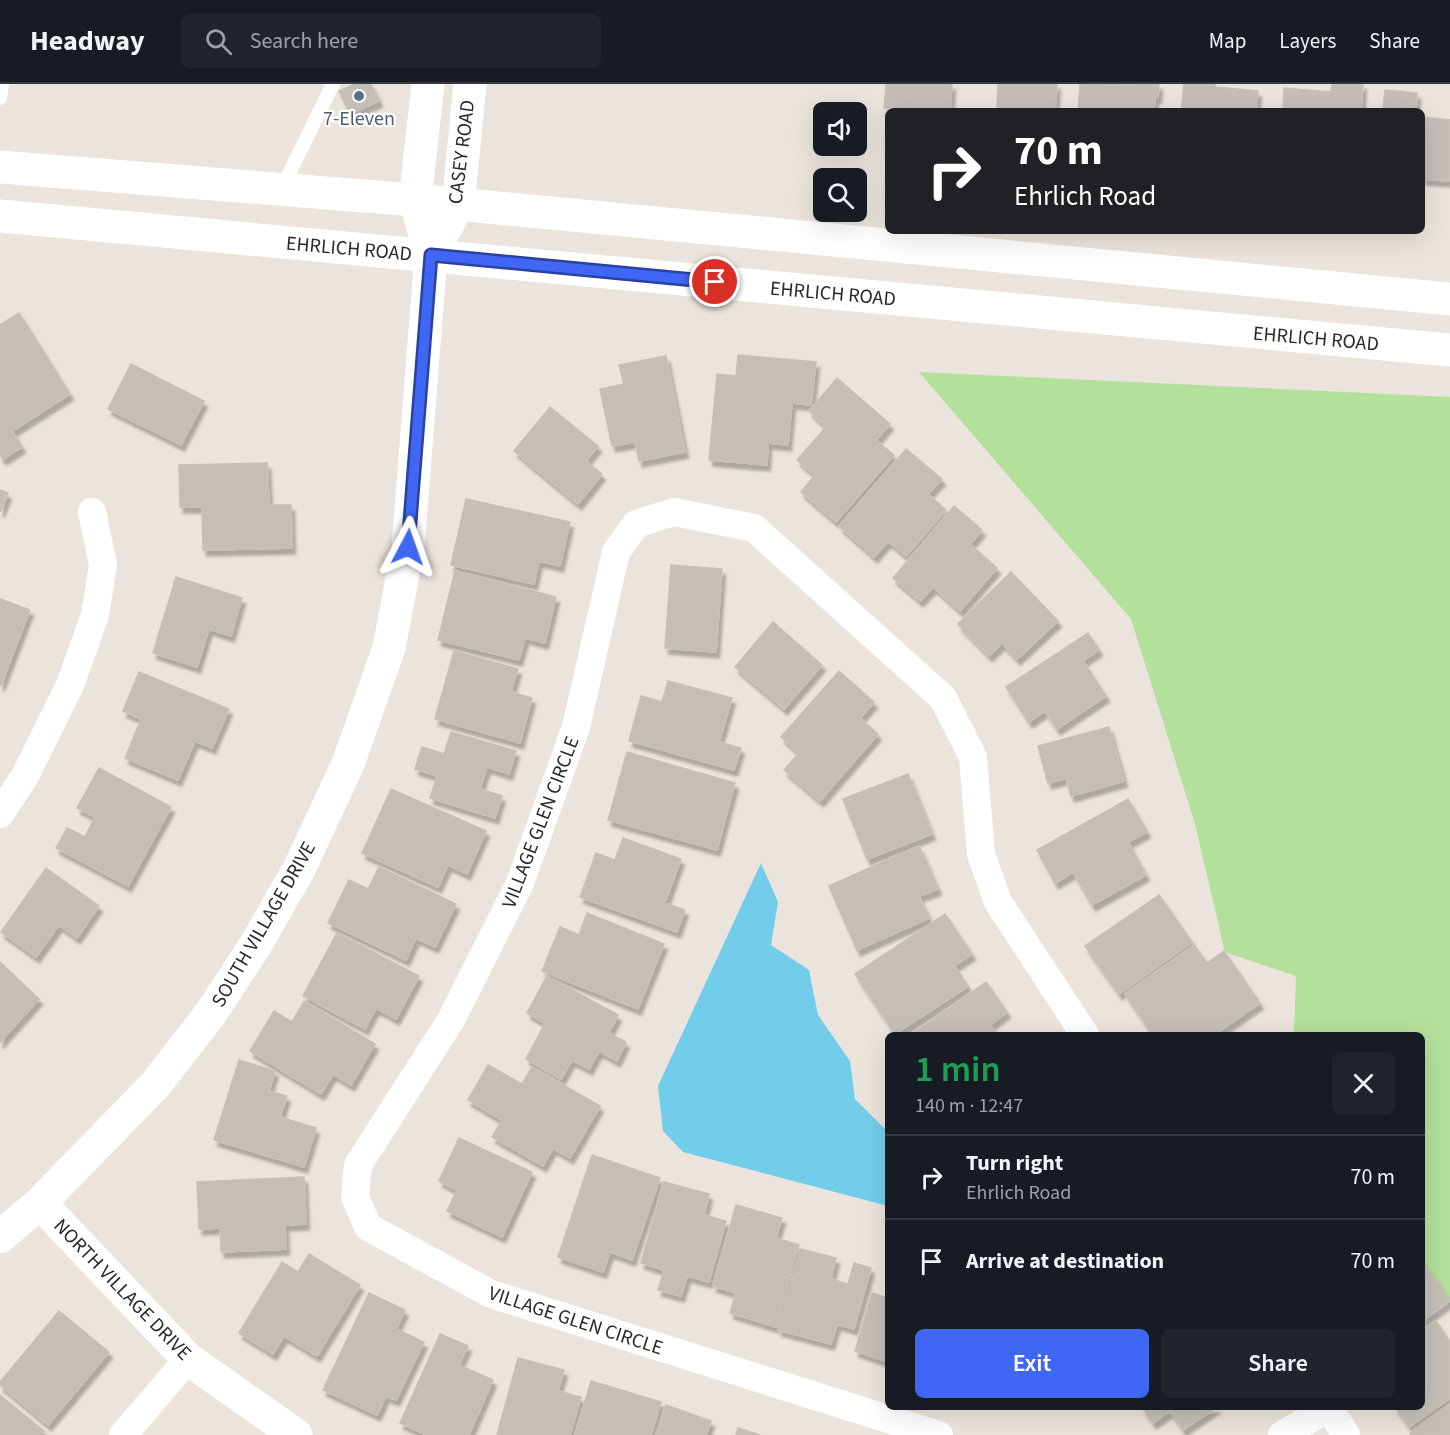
<!DOCTYPE html>
<html lang="en">
<head>
<meta charset="utf-8">
<style>
  body { margin:0; font-family:"Source Sans 3",sans-serif; background:#20242c; color:#f1f3f6; height:100vh; display:flex; flex-direction:column; font-size:22px; white-space:nowrap }
  * { box-sizing:border-box; margin:0 }
  p { font-size:20px; color:#9ea1a6 }
  .icon { flex:none; width:33px; height:33px; fill:none; stroke:currentColor; stroke-width:2; stroke-linecap:round; stroke-linejoin:round }
  .map { position:relative; flex:1; overflow:hidden }
  .drawer { position:absolute; left:885px; top:948px; width:540px; height:378px; display:flex; flex-direction:column; background:#171b24; border-radius:9px; box-shadow:0 6px 24px #0002 }
  .drawer>* { flex:none }
  .banner { position:absolute; left:885px; top:24px; width:540px; height:126px; border-radius:9px; box-shadow:0 6px 24px #0002; background:#202124; color:#fff; overflow:hidden }
  .fabs { position:absolute; left:813px; top:18px; display:grid; gap:12px }
  .fabs a { display:grid; place-items:center; width:54px; height:54px; border-radius:9px; background:#171b24; box-shadow:0 6px 24px #0002; font-size:30px }
  .pin { position:absolute; display:grid; place-items:center; width:51px; height:51px; color:#fff; margin:-26px; border:3px solid #fff; border-radius:50%; box-shadow:0 2px 6px #0007 }
  .me { position:absolute; width:66px; margin:-33px; rotate:4deg; stroke-linejoin:round; filter:drop-shadow(0 0 4px #0008) }
  .turn { display:flex; align-items:center; gap:21px; height:126px; padding:0 30px; font-size:27px }
  .turn .icon { width:78px; height:78px; stroke-width:2.5 }
  .turn b { display:block; font-size:42px; line-height:51px }
  .round { display:grid; place-items:center; flex:none; width:63px; height:63px; border-radius:9px; background:#20242c }
  .headline { display:flex; align-items:center; justify-content:space-between; height:102px; padding:0 30px }
  h1 { font-size:36px; font-weight:600; line-height:45px; color:#1e9e55 }
  .action { display:flex; gap:12px; margin-top:auto; padding:12px 30px }
  .action a { flex:1; height:69px; border-radius:9px; background:#4066f4; color:#fff; font-size:24px; font-weight:600; line-height:69px; text-align:center }
  .action a+a { background:#20242c; color:#f1f3f6 }
  ul { padding:0; list-style:none }
  li { display:flex; align-items:center; gap:18px; height:84px; padding:0 30px; border-top:2px solid #363941 }
  li div { flex:1 }
  li b { display:block; font-size:22px }
  li em { font-style:normal }
  header { display:flex; align-items:center; gap:36px; box-sizing:border-box; height:84px; padding:0 30px; background:#171b24; border-bottom:2px solid #363941 }
  header strong { font-size:28px }
  nav { display:flex; gap:33px; margin-inline-start:auto; font-size:21px }
  .search { width:420px; height:54px; background:#20242c; display:flex; align-items:center; gap:15px; box-sizing:border-box; padding:0 21px; border-radius:9px; color:#9ea1a6; font-size:22px }
  .map>svg:first-child { display:block }
  .green { fill:#b3e09a }
  .water { fill:#72cdea }
  .building { fill:#c4beb7; stroke:#c6c0b6; stroke-width:1.5; filter:url(#shadow) }
  .lines { fill:none; stroke-linecap:round; stroke-linejoin:round }
  .service { stroke:#fff; stroke-width:14 }
  .minor { stroke:#fff; stroke-width:28 }
  .tertiary { stroke:#fff; stroke-width:33 }
  .secondary { stroke:#fff; stroke-width:33 }
  .route-casing { stroke:#2a429f; stroke-width:15 }
  .route { stroke:#4066f4; stroke-width:10 }
  .service-dot { fill:#5c6f8a; stroke:#fff; stroke-width:2 }
  .labels { text-anchor:middle; stroke-width:4.5; stroke-linejoin:round; paint-order:stroke }
  .service-label { font-size:20px; fill:#4e5e75; stroke:#fff }
  .street-label { font-size:20px; fill:#292929; stroke:#fff }
</style>
</head>
<body>
<header>
<strong>Headway</strong>
<div class="search"><svg class="icon" aria-label="search" viewBox="0 0 24 24"><circle cx="10" cy="10" r="6"/><path d="M15 15l6 6"/></svg>Search here</div>
<nav><a>Map</a><a>Layers</a><a>Share</a></nav>
</header>
<div class="map">
<svg width="1450" height="1351" viewBox="0 0 1450 1351">
  <defs>
    <filter id="shadow"><feDropShadow dx="3.5" dy="6" stdDeviation="1.5" flood-color="#0004"/></filter>
  </defs>
  <rect width="100%" height="100%" fill="#ebe4dc"/>
  <path class="green" d="M 919,288 L 1450,313 L 1450,1221 L 1422,1178 L 1422,951 L 1294,951 L 1296,892 L 1225,868 L 1195,740 L 1131,535 Z"/>
  <path class="water" d="M 761,779 L 778,818 L 771,861 L 809,886 L 818,931 L 850,977 L 855,1015 L 888,1048 L 888,1122 L 683,1068 L 663,1047 L 658,1002 Z"/>
  <path class="building" d="M 355,0 L 371,0 L 379,17 L 350,30 L 339,7 Z
    M 886,0 L 952,0 L 950,27 L 902,27 L 902,25 L 884,24 Z
    M 998,0 L 1057,0 L 1055,27 L 1017,27 L 997,24 Z
    M 1080,0 L 1128,1 L 1159,0 L 1158,13 L 1155,12 L 1154,27 L 1078,27 Z
    M 1184,0 L 1215,0 L 1215,3 L 1258,7 L 1256,27 L 1181,27 Z
    M 1332,0 L 1363,0 L 1361,27 L 1283,27 L 1284,4 L 1331,8 Z
    M 1385,6 L 1417,9 L 1416,27 L 1383,27 Z
    M 1422,33 L 1450,36 L 1449,97 L 1422,95 Z
    M 19,229 L 70,310 L 12,347 L 22,363 L 3,375 L 0,371 L 0,241 Z
    M 738,271 L 816,278 L 811,321 L 792,319 L 788,361 L 768,359 L 767,381 L 709,376 L 717,290 L 736,292 Z
    M 666,272 L 685,368 L 639,377 L 635,358 L 612,362 L 600,305 L 624,300 L 619,281 Z
    M 131,280 L 204,317 L 181,361 L 108,325 Z
    M 837,294 L 890,340 L 876,356 L 894,371 L 836,438 L 801,408 L 815,391 L 797,376 L 826,343 L 809,327 Z
    M 550,323 L 598,362 L 586,377 L 602,390 L 578,420 L 514,367 Z
    M 906,365 L 942,395 L 928,410 L 946,426 L 906,472 L 888,457 L 874,473 L 839,442 Z
    M 267,379 L 269,421 L 291,421 L 292,464 L 203,466 L 202,423 L 180,423 L 179,381 Z
    M 0,406 L 8,409 L 1,427 L 0,427 Z
    M 466,415 L 570,438 L 560,482 L 539,477 L 534,500 L 451,481 Z
    M 954,422 L 982,446 L 970,460 L 997,484 L 960,527 L 933,503 L 920,517 L 893,494 Z
    M 671,481 L 722,485 L 716,568 L 665,564 Z
    M 455,487 L 556,513 L 545,559 L 525,554 L 519,576 L 438,556 Z
    M 1011,488 L 1058,537 L 1017,575 L 1002,559 L 989,572 L 958,540 Z
    M 176,493 L 242,514 L 231,552 L 209,545 L 197,583 L 153,569 Z
    M 0,515 L 30,526 L 1,601 L 0,601 Z
    M 773,538 L 822,581 L 784,625 L 735,583 Z
    M 1088,549 L 1099,566 L 1083,577 L 1106,612 L 1057,645 L 1045,627 L 1029,638 L 1006,603 Z
    M 454,567 L 518,585 L 511,608 L 532,614 L 520,659 L 435,635 Z
    M 839,587 L 874,618 L 860,634 L 878,650 L 820,717 L 784,686 L 799,669 L 781,653 Z
    M 139,588 L 229,625 L 212,664 L 195,657 L 178,696 L 125,674 L 141,635 L 123,627 Z
    M 668,597 L 732,614 L 719,658 L 741,664 L 734,686 L 629,657 L 641,612 L 662,618 Z
    M 1109,643 L 1124,697 L 1071,712 L 1066,694 L 1048,699 L 1038,662 Z
    M 451,648 L 516,667 L 509,690 L 487,683 L 480,705 L 502,712 L 495,734 L 430,714 L 437,692 L 415,685 L 422,663 L 444,670 Z
    M 627,668 L 735,699 L 717,766 L 608,736 Z
    M 99,684 L 171,723 L 128,802 L 56,764 L 67,744 L 85,753 L 95,733 L 77,724 Z
    M 908,690 L 932,750 L 867,775 L 843,715 Z
    M 391,705 L 486,747 L 467,790 L 448,781 L 438,803 L 362,769 Z
    M 1128,715 L 1147,748 L 1128,758 L 1146,791 L 1092,821 L 1073,788 L 1055,799 L 1037,766 Z
    M 623,754 L 681,775 L 665,819 L 685,826 L 677,848 L 580,813 L 596,769 L 615,776 Z
    M 919,762 L 938,805 L 919,812 L 929,834 L 857,866 L 829,802 Z
    M 379,783 L 456,820 L 435,863 L 416,854 L 406,876 L 328,839 L 349,796 L 368,805 Z
    M 46,784 L 99,822 L 77,854 L 59,841 L 36,873 L 1,848 Z
    M 1159,811 L 1192,858 L 1119,910 L 1085,862 Z
    M 587,829 L 664,860 L 638,925 L 542,887 L 560,843 L 579,851 Z
    M 945,830 L 972,870 L 954,882 L 968,902 L 895,950 L 855,890 Z
    M 337,849 L 419,892 L 396,935 L 376,924 L 365,945 L 303,912 Z
    M 1194,861 L 1207,879 L 1224,867 L 1260,919 L 1214,951 L 1153,951 L 1125,910 Z
    M 0,878 L 39,915 L 0,958 Z
    M 547,892 L 618,931 L 609,949 L 626,958 L 617,977 L 599,967 L 589,985 L 572,976 L 561,995 L 526,975 L 545,939 L 527,929 Z
    M 986,898 L 1007,928 L 990,941 L 997,951 L 911,951 Z
    M 304,917 L 375,960 L 351,1001 L 333,990 L 321,1010 L 250,967 L 274,927 L 292,938 Z
    M 239,976 L 275,987 L 269,1007 L 287,1012 L 280,1033 L 316,1044 L 304,1083 L 214,1056 Z
    M 488,981 L 522,1000 L 532,983 L 600,1022 L 570,1074 L 553,1064 L 543,1082 L 492,1053 L 502,1036 L 468,1016 Z
    M 459,1054 L 532,1088 L 502,1153 L 447,1127 L 457,1106 L 439,1097 Z
    M 592,1071 L 660,1094 L 632,1176 L 610,1168 L 603,1188 L 558,1173 Z
    M 304,1093 L 306,1140 L 285,1141 L 286,1165 L 221,1168 L 220,1144 L 199,1145 L 197,1098 Z
    M 664,1098 L 709,1110 L 704,1131 L 726,1137 L 709,1198 L 687,1192 L 681,1212 L 658,1206 L 664,1186 L 641,1179 Z
    M 736,1121 L 782,1134 L 776,1154 L 799,1161 L 776,1243 L 730,1229 L 736,1209 L 713,1202 Z
    M 801,1165 L 836,1174 L 831,1195 L 848,1200 L 854,1179 L 871,1184 L 854,1245 L 837,1240 L 831,1260 L 778,1246 Z
    M 309,1170 L 360,1201 L 317,1272 L 284,1252 L 273,1270 L 239,1249 L 282,1178 L 298,1188 Z
    M 1422,1177 L 1450,1217 L 1422,1237 Z
    M 369,1209 L 405,1226 L 396,1245 L 424,1258 L 396,1316 L 386,1312 L 377,1331 L 323,1306 Z
    M 872,1209 L 888,1214 L 888,1278 L 855,1267 Z
    M 59,1227 L 109,1268 L 48,1341 L 0,1301 L 0,1298 Z
    M 1436,1237 L 1450,1258 L 1450,1314 L 1409,1343 L 1395,1323 L 1422,1323 L 1422,1247 Z
    M 440,1250 L 468,1262 L 459,1281 L 493,1296 L 469,1351 L 427,1351 L 400,1339 Z
    M 518,1274 L 564,1286 L 558,1307 L 581,1313 L 570,1351 L 497,1351 Z
    M 591,1297 L 661,1318 L 651,1351 L 575,1351 Z
    M 0,1311 L 44,1347 L 40,1351 L 0,1351 Z
    M 1450,1320 L 1450,1351 L 1411,1351 L 1410,1349 Z
    M 666,1321 L 711,1337 L 706,1351 L 656,1351 Z
    M 1142,1323 L 1217,1323 L 1183,1346 L 1170,1327 L 1153,1339 Z
    M 738,1344 L 760,1351 L 736,1351 Z"/>
  <g class="lines">
    <path class="service" d="M 0,14 L 2,0
      M 281,106 L 333,0"/>
    <path class="minor" d="M 0,730 L 25,692 L 70,601 L 95,531 L 103,481 L 92,428
      M 1329,1324 L 1346,1351
      M 123,1351 L 188,1275
      M 939,1351 L 491,1210 L 368,1143 L 355,1113 L 358,1081 L 451,936 L 520,799 L 576,643 L 616,468 L 636,440 L 674,428 L 754,444 L 943,614 L 973,673 L 981,770 L 998,818 L 1085,951
      M 1282,1351 L 1329,1324 L 1328,1323"/>
    <path class="tertiary" d="M 431,171 L 458,121 L 470,0
      M 40,1119 L 188,1275 L 296,1351
      M 0,1153 L 40,1119 L 155,1001 L 211,929 L 256,860 L 299,785 L 348,680 L 389,564 L 408,463 L 431,171 L 415,116 L 428,0"/>
    <path class="secondary" d="M 0,83 L 415,116 L 1450,215
      M 0,132 L 1450,266"/>
  </g>
  <g class="lines">
    <defs>
      <path id="route" d="M 408,463 L 431,171 L 715,198"/>
    </defs>
    <use href="#route" class="route-casing"/>
    <use href="#route" class="route"/>
  </g>
  <circle class="service-dot" cx="359" cy="12" r="6"/>
  <g class="labels">
    <g class="service-label">
      <text x="359" y="41">7-Eleven</text>
    </g>
    <g class="street-label">
      <text transform="translate(461 68) rotate(-83)" y="7">CASEY ROAD</text>
      <text transform="translate(349 164) rotate(5)" y="7">EHRLICH ROAD</text>
      <text transform="translate(833 209) rotate(5)" y="7">EHRLICH ROAD</text>
      <text transform="translate(1316 254) rotate(5)" y="7">EHRLICH ROAD</text>
      <text transform="translate(540 738) rotate(-69)" y="7">VILLAGE GLEN CIRCLE</text>
      <text transform="translate(263 840) rotate(-60)" y="7">SOUTH VILLAGE DRIVE</text>
      <text transform="translate(123 1205) rotate(46)" y="7">NORTH VILLAGE DRIVE</text>
      <text transform="translate(576 1236) rotate(18)" y="7">VILLAGE GLEN CIRCLE</text>
    </g>
  </g>
</svg>
<div class="fabs">
<a><svg class="icon" aria-label="sound" viewBox="0 0 24 24"><path d="M4 9h4l5-4v14l-5-4H4zM17 9q2 3 0 6"/></svg></a>
<a><svg class="icon" aria-label="search" viewBox="0 0 24 24"><circle cx="10" cy="10" r="6"/><path d="M15 15l6 6"/></svg></a>
</div>
<div class="pin" style="left:715px;top:198px;background:#d93025"><svg class="icon" aria-label="arrive" viewBox="0 0 24 24"><path d="M6 21V4h12l-3 4 3 4H6"/></svg></div>
<svg class="me" style="left:408px;top:463px" viewBox="-20 -20 40 40"><path d="M0-17L14 15 0 8-14 15z" fill="#4066f4" stroke="#fff" stroke-width="4"/></svg>
<div class="banner">
<div class="turn"><svg class="icon" aria-label="right" viewBox="0 0 24 24"><path d="M7 20v-9h11M14 6l5 5-5 5"/></svg><div><b>70 m</b>Ehrlich Road</div></div>
</div>
<section class="drawer">
<div class="headline"><div><h1>1 min</h1><p>140 m · 12:47</p></div><a class="round"><svg class="icon" aria-label="close" viewBox="0 0 24 24"><path d="M6 6l12 12M18 6L6 18"/></svg></a></div>
<ul>
<li><svg class="icon" aria-label="right" viewBox="0 0 24 24"><path d="M7 20v-9h11M14 6l5 5-5 5"/></svg><div><b>Turn right</b><p>Ehrlich Road</p></div><em>70 m</em></li>
<li><svg class="icon" aria-label="arrive" viewBox="0 0 24 24"><path d="M6 21V4h12l-3 4 3 4H6"/></svg><div><b>Arrive at destination</b></div><em>70 m</em></li>
</ul>
<div class="action"><a>Exit</a><a>Share</a></div>
</section>
</div>
</body>
</html>
